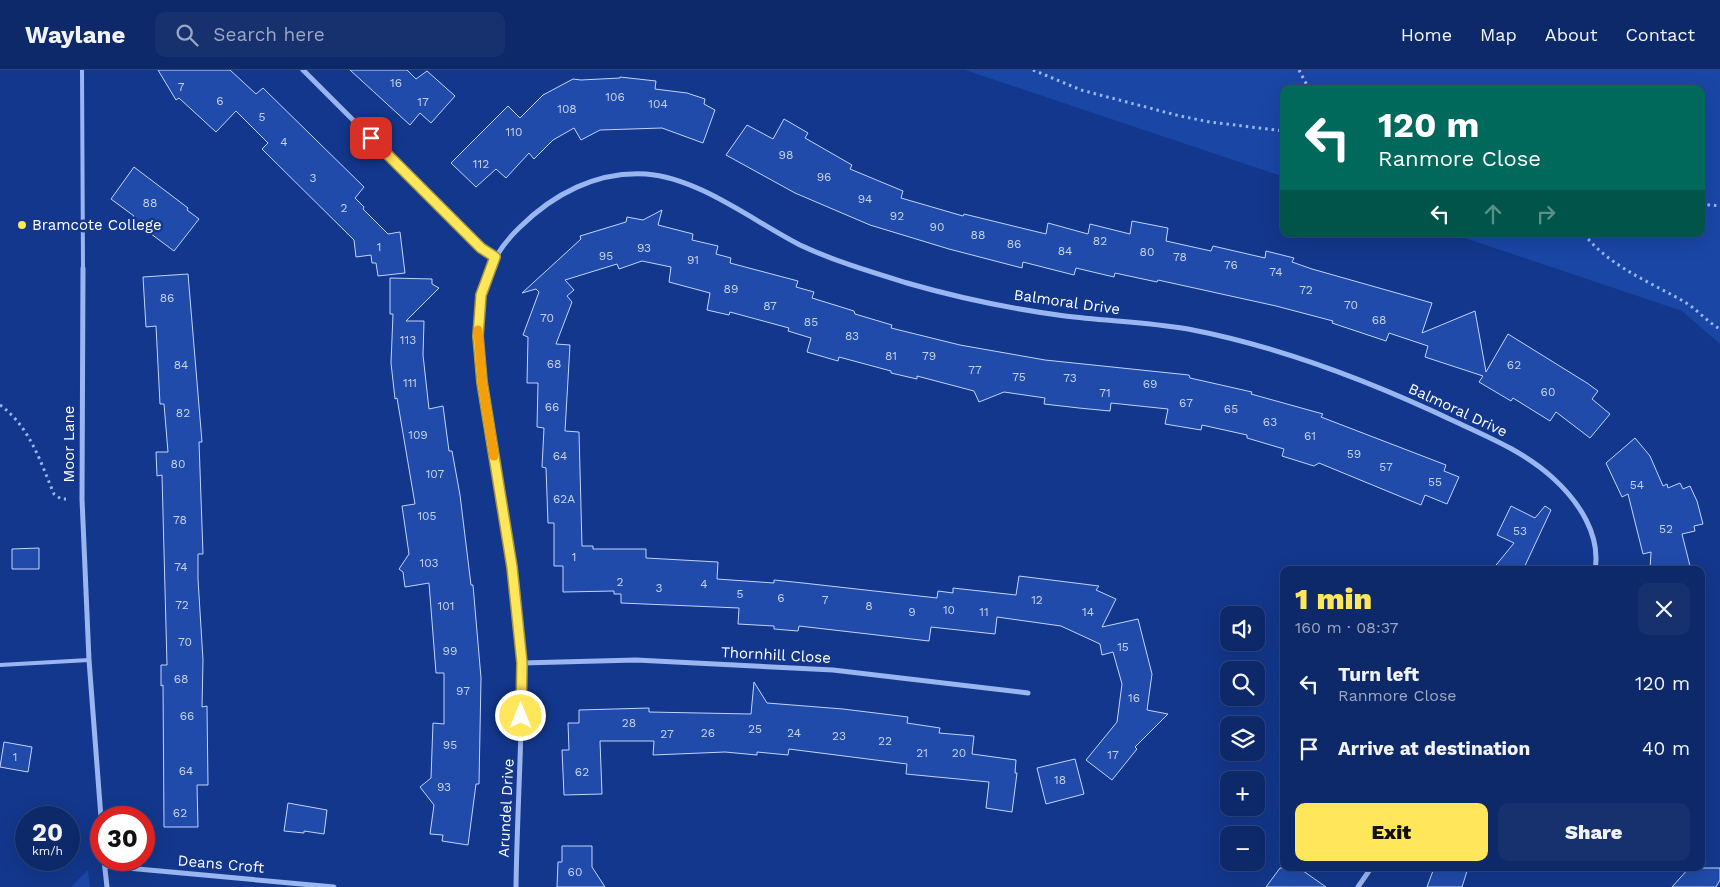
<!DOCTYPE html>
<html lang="en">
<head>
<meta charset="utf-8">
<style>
  body { margin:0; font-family:"Work Sans",sans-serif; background:#17316f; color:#f1f3f6; height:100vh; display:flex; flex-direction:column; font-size:19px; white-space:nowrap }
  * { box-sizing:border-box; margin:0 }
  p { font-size:16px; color:#9ba6c0 }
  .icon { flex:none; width:28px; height:28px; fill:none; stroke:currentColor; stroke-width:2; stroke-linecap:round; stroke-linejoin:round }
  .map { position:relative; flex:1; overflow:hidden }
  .panel { position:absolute; left:1280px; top:496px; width:425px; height:305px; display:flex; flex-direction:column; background:#0e2969; border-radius:10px; box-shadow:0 5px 20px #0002,0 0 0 1px #2e457d }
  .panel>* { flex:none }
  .guide { position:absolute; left:1280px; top:15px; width:425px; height:152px; border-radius:10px; box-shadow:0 5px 20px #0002,0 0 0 1px #2e457d; background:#00695c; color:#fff; overflow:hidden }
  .controls { position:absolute; left:1220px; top:536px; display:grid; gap:10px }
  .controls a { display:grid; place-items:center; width:45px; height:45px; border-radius:10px; background:#0e2969; box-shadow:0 5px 20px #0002,0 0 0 1px #2e457d; font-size:25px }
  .speed { position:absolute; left:15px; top:736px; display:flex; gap:10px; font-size:25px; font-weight:700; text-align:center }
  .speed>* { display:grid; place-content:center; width:65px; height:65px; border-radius:50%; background:#0e2969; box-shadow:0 5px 20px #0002,0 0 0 1px #2e457d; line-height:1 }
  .speed small { font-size:12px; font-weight:400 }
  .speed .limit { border:8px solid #d22; background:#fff; color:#111 }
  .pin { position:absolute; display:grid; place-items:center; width:42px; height:42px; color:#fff; margin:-21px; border-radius:10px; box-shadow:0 2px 8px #0006 }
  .me { position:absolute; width:55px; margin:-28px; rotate:0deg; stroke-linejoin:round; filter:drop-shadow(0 0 4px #0008) }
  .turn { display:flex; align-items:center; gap:18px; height:105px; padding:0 15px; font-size:22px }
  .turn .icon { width:65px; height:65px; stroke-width:2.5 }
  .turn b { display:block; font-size:35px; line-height:42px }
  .lanes { display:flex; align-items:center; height:48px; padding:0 15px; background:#0003; justify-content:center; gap:25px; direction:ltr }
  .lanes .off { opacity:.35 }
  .round { display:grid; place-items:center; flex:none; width:52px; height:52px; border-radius:10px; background:#17316f }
  .head { display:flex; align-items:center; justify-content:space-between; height:85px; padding:0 15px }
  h1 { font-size:30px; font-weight:800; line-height:38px; color:#ffe65a }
  .primary-button { display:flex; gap:10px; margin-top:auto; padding:10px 15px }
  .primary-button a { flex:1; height:58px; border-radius:10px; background:#ffe65a; color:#111; font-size:20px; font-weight:800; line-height:58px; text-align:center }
  .primary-button a+a { background:#17316f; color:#f1f3f6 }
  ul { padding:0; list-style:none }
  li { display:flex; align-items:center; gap:15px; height:65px; padding:0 15px }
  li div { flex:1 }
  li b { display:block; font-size:19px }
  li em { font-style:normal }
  header { display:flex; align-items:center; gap:30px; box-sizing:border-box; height:70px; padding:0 25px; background:#0e2969; border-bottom:1px solid #2e457d }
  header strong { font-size:24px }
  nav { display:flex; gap:28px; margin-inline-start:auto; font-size:18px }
  .search { width:350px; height:45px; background:#17316f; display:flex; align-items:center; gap:12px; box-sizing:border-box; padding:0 18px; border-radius:10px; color:#9ba6c0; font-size:19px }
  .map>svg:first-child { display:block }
  .green { fill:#1a46a6 }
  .building { fill:#204bab; stroke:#c1d4fc }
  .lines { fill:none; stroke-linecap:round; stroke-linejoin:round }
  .path { stroke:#9ab6f1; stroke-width:3; stroke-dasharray:2.5 4; stroke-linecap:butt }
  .lane { stroke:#9ab6f1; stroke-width:4 }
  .street { stroke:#9ab6f1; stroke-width:5 }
  .route-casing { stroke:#a6963a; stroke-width:12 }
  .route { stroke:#ffe65a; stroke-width:9 }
  .slow { stroke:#f59e0b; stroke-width:9 }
  .poi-dot { fill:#ffe65a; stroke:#13378c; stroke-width:2 }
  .labels { text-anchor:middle; stroke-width:5; stroke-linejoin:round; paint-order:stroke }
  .number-label { font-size:12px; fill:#c7d2ea }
  .poi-label { font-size:15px; fill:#fff; stroke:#13378c; text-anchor:start }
  .street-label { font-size:15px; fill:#fff; stroke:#13378c }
</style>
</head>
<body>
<header>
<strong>Waylane</strong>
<div class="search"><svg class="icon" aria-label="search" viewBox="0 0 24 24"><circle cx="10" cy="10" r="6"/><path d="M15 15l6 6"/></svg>Search here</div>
<nav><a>Home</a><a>Map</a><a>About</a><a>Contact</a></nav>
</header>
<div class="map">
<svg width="1720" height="817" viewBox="0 0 1720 817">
  <rect width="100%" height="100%" fill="#13378c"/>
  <path class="green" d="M 965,0 L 1720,0 L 1720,274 L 1682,241 L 1453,164 L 1701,164 L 1701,19 L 1284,19 L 1284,107 Z
    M 88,800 L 90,817 L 71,817 Z"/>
  <path class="building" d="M 158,0 L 230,0 L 256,24 L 263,18 L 364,117 L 355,128 L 364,137 L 363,139 L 388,164 L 400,162 L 405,203 L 378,206 L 376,193 L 372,193 L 371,185 L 356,187 L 354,170 L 262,79 L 268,73 L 236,41 L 216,62 L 179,28 L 176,30 Z
    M 350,0 L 407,0 L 416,9 L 427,1 L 455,26 L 431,53 L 420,43 L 410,55 Z
    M 620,7 L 656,11 L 655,19 L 687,23 L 705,29 L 704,34 L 715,40 L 703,73 L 662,58 L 600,60 L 581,70 L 574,58 L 553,70 L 534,89 L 529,83 L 506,108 L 496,99 L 476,117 L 451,93 L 508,36 L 520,48 L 543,25 L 573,9 L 581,10 L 620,8 Z
    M 784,49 L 808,63 L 805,68 L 852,95 L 850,99 L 903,121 L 901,128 L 963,146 L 964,144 L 1046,164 L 1048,153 L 1088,164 L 1090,154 L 1130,164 L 1132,151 L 1168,158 L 1166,171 L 1211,181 L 1213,176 L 1265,188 L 1266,181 L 1294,188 L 1292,192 L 1312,199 L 1432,233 L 1422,263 L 1475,241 L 1486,302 L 1508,264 L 1587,313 L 1598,321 L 1592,329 L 1610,344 L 1590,368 L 1556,342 L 1550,351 L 1513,328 L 1511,331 L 1479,312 L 1483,306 L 1425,287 L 1428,276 L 1389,263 L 1386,271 L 1332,253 L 1333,251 L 1276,236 L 1158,210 L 1157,212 L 1115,203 L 1114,207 L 1076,198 L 1074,205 L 1023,192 L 1022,198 L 949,179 L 870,155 L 795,123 L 726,85 L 747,55 L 773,69 Z
    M 134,97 L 188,138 L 187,140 L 199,149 L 174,181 L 131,149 L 134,146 L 111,129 Z
    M 662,140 L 658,155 L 693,164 L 692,170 L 718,176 L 716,184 L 731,188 L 730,193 L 798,211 L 796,217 L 814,222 L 812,228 L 854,241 L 855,244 L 892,255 L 891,258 L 960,275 L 1045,290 L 1189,305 L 1190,308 L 1252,322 L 1251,324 L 1323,344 L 1321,347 L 1446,395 L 1444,401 L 1459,407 L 1447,434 L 1425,425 L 1421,435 L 1319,393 L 1314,396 L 1282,386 L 1284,379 L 1247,368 L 1247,365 L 1202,355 L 1201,360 L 1165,354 L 1168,339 L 1111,333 L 1110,341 L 1079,338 L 1044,334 L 1045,328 L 1004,322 L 979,332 L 974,321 L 917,306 L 917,309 L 891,303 L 891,301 L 839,287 L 838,291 L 807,282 L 811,268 L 788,261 L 789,258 L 730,242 L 729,245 L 707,240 L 710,223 L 669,212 L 671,197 L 642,191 L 619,199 L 617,194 L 565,210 L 574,220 L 567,226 L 572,232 L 556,274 L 570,275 L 565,361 L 579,362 L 582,476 L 593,476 L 593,479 L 646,479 L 646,488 L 718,492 L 717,509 L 774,513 L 774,510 L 803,513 L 937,528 L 938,521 L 953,523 L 953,518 L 1016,525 L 1019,506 L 1099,516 L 1096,520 L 1116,529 L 1102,557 L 1138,549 L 1152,604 L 1147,640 L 1168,644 L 1135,677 L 1137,679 L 1112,710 L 1086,690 L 1117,652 L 1122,614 L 1113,582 L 1102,585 L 1100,574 L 1061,556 L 997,547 L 995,564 L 931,557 L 929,571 L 799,556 L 798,561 L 774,559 L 774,556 L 738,554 L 739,538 L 621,533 L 621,524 L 614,524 L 614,521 L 563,522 L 563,496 L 554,496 L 554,453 L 548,453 L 546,398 L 542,397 L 544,358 L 537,357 L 538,313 L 527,313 L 528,267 L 523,265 L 539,222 L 536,219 L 522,223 L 581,169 L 580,166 L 626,152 L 627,147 L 643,150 Z
    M 188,204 L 202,372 L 199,372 L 203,484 L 198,484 L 198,509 L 203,590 L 202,637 L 207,636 L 208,715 L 197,715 L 198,757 L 164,757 L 163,615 L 161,616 L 161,595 L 167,595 L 162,405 L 157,406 L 156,382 L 168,382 L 164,334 L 160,334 L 156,256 L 146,257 L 143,207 Z
    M 390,208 L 432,209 L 432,214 L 439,218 L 406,251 L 424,251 L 423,285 L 429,339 L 443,336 L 449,381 L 452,381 L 460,425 L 471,515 L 473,515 L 481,608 L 479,714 L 476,714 L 468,775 L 442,771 L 443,765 L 430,764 L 434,735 L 420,717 L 431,708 L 433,653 L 444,654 L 444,603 L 436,603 L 429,513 L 405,517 L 403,502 L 399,499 L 409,484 L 402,436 L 415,434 L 397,328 L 395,329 L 391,293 L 393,244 L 390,244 Z
    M 1635,368 L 1650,386 L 1663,416 L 1667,414 L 1668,418 L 1680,413 L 1683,419 L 1690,416 L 1697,431 L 1703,454 L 1694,456 L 1695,461 L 1682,464 L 1691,500 L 1650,500 L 1651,482 L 1643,484 L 1628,424 L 1622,427 L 1606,393 Z
    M 1511,436 L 1535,448 L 1545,436 L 1551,440 L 1523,500 L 1492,500 L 1514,473 L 1497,465 Z
    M 39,478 L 39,499 L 12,499 L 12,479 Z
    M 754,612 L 767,633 L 843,639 L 908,647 L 907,653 L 940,658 L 939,663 L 974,666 L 972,684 L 1016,690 L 1015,703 L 1017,703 L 1012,742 L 986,738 L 989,712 L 906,704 L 907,694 L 789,679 L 788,685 L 757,682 L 757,685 L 725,682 L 653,685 L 654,671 L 600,671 L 602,724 L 564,725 L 562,680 L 569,680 L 568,653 L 579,653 L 579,640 L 649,638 L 649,642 L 751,644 Z
    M 4,672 L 32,677 L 28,702 L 0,697 Z
    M 1075,689 L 1084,724 L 1046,734 L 1037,698 Z
    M 288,733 L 327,740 L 324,764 L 304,761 L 304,763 L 284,761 Z
    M 562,776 L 592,776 L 592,797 L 605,817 L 557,817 L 558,792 L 562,792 Z
    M 1280,798 L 1299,798 L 1326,817 L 1266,817 Z
    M 1434,798 L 1468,798 L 1462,817 L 1427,817 Z
    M 1689,798 L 1720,798 L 1720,810 L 1716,817 L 1672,817 Z"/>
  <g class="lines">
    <path class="path" d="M 1033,0 L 1081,20 L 1180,46 L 1210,52 L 1284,61
      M 1299,0 L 1309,19
      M 1701,134 L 1720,136
      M 1584,164 C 1609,196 1648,211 1683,231 C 1696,238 1706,251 1720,259
      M 0,335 C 30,357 40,391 54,424 L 61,429 L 66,429"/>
    <path class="lane" d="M 82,0 L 83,198
      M 0,595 L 89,590"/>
    <path class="street" d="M 303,0 L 481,178 L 495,187
      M 83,198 L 82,429 L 89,590 L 101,748
      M 522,593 L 636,590 L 833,600 L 1028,623
      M 104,790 L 107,817
      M 105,796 L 334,817
      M 516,817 C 517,744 522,672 522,599 C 521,567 516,535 513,504 C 507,451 496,398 488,345 C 482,311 476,276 479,241 C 482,208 495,181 519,158 C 553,124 597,101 646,104 C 699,108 753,151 800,175 C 834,191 871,202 907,213 C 959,228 1012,239 1065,246 C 1106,251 1148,252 1188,259 C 1282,277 1370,311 1456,352 C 1491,368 1526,383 1554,409 C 1579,432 1601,465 1595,500
      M 1358,817 L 1371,798"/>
  </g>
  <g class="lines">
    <defs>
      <path id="route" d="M 371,68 L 481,178 L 495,187 L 481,225 L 478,266 L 482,312 L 512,497 L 522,593 L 521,646"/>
    </defs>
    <use href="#route" class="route-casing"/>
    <use href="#route" class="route"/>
    <path class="slow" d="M 478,260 L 482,312 L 494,386"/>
  </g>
  <circle class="poi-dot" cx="22" cy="155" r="5"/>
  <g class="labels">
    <g class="number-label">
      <text x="396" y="17">16</text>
      <text x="181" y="21">7</text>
      <text x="615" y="31">106</text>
      <text x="220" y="35">6</text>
      <text x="423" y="36">17</text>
      <text x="658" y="38">104</text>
      <text x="567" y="43">108</text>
      <text x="262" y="51">5</text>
      <text x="514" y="66">110</text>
      <text x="284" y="76">4</text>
      <text x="786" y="89">98</text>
      <text x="481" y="98">112</text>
      <text x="824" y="111">96</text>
      <text x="313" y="112">3</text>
      <text x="865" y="133">94</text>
      <text x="150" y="137">88</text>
      <text x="344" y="142">2</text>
      <text x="897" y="150">92</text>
      <text x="937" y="161">90</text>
      <text x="978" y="169">88</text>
      <text x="1100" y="175">82</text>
      <text x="1014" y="178">86</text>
      <text x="379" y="181">1</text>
      <text x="644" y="182">93</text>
      <text x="1065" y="185">84</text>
      <text x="1147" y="186">80</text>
      <text x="606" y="190">95</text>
      <text x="1180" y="191">78</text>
      <text x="693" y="194">91</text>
      <text x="1231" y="199">76</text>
      <text x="1276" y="206">74</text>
      <text x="731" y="223">89</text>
      <text x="1306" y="224">72</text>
      <text x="167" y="232">86</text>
      <text x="1351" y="239">70</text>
      <text x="770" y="240">87</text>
      <text x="547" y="252">70</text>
      <text x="1379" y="254">68</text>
      <text x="811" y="256">85</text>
      <text x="852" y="270">83</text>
      <text x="408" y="274">113</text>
      <text x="891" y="290">81</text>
      <text x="929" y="290">79</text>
      <text x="554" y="298">68</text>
      <text x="181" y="299">84</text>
      <text x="1514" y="299">62</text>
      <text x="975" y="304">77</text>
      <text x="1019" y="311">75</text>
      <text x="1070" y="312">73</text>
      <text x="410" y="317">111</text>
      <text x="1150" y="318">69</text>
      <text x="1548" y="326">60</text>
      <text x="1105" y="327">71</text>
      <text x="1186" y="337">67</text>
      <text x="552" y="341">66</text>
      <text x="1231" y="343">65</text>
      <text x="183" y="347">82</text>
      <text x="1270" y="356">63</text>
      <text x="418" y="369">109</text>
      <text x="1310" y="370">61</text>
      <text x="1354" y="388">59</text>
      <text x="560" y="390">64</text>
      <text x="178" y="398">80</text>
      <text x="1386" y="401">57</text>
      <text x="435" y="408">107</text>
      <text x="1435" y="416">55</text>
      <text x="1637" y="419">54</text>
      <text x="564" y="433">62A</text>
      <text x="427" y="450">105</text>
      <text x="180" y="454">78</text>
      <text x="1666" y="463">52</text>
      <text x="1520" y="465">53</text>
      <text x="574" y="491">1</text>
      <text x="429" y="497">103</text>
      <text x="181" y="501">74</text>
      <text x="620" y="516">2</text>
      <text x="704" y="518">4</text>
      <text x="659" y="522">3</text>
      <text x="740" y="528">5</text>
      <text x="781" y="532">6</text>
      <text x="825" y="534">7</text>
      <text x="1037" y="534">12</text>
      <text x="182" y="539">72</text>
      <text x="446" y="540">101</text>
      <text x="869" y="540">8</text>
      <text x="949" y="544">10</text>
      <text x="912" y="546">9</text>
      <text x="984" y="546">11</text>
      <text x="1088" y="546">14</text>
      <text x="185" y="576">70</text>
      <text x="1123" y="581">15</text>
      <text x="450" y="585">99</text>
      <text x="181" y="613">68</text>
      <text x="463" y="625">97</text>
      <text x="1134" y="632">16</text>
      <text x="187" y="650">66</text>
      <text x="629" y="657">28</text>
      <text x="755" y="663">25</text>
      <text x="708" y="667">26</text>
      <text x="794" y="667">24</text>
      <text x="667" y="668">27</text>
      <text x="839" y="670">23</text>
      <text x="885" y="675">22</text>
      <text x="450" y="679">95</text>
      <text x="922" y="687">21</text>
      <text x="959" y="687">20</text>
      <text x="1113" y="689">17</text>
      <text x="15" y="691">1</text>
      <text x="186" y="705">64</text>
      <text x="582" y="706">62</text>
      <text x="1060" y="714">18</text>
      <text x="444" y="721">93</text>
      <text x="180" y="747">62</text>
      <text x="575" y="806">60</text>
    </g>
    <g class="poi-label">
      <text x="32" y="160">Bramcote College</text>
    </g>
    <g class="street-label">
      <text transform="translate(1067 232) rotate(8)" y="5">Balmoral Drive</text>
      <text transform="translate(1458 340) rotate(25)" y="5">Balmoral Drive</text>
      <text transform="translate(69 374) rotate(-90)" y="5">Moor Lane</text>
      <text transform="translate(776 585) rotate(3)" y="5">Thornhill Close</text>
      <text transform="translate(506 738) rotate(-87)" y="5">Arundel Drive</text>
      <text transform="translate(221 794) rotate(5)" y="5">Deans Croft</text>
    </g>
  </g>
</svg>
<div class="controls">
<a><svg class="icon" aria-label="sound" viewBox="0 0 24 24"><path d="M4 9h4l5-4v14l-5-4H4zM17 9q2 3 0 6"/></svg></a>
<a><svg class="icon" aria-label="search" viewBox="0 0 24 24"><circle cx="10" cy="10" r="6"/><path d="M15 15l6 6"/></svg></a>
<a><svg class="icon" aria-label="layers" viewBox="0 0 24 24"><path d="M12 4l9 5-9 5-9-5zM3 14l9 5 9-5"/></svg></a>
<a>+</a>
<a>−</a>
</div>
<div class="speed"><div>20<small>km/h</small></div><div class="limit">30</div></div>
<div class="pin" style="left:371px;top:68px;background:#d93025"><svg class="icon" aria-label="arrive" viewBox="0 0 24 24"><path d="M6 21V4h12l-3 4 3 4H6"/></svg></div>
<svg class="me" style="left:521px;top:646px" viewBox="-20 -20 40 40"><circle r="17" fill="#ffe65a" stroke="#fff" stroke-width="3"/><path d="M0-11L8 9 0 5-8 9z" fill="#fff"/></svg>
<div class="guide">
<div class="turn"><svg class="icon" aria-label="left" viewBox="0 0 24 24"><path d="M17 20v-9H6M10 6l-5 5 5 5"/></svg><div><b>120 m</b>Ranmore Close</div></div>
<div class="lanes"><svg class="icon" aria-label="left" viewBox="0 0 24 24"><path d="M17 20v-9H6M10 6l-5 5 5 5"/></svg><svg class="icon off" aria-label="ahead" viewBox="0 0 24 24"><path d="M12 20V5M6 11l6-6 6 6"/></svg><svg class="icon off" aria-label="right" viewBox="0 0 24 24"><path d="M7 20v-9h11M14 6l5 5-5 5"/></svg></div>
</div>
<section class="panel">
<div class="head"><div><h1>1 min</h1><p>160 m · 08:37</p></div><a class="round"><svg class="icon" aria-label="close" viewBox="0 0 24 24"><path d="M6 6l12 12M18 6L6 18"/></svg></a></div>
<ul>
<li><svg class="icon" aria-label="left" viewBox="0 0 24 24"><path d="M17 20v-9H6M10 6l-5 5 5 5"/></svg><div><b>Turn left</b><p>Ranmore Close</p></div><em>120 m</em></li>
<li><svg class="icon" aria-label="arrive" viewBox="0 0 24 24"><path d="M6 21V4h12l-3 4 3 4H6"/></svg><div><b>Arrive at destination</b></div><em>40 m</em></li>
</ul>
<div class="primary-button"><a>Exit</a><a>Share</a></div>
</section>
</div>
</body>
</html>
